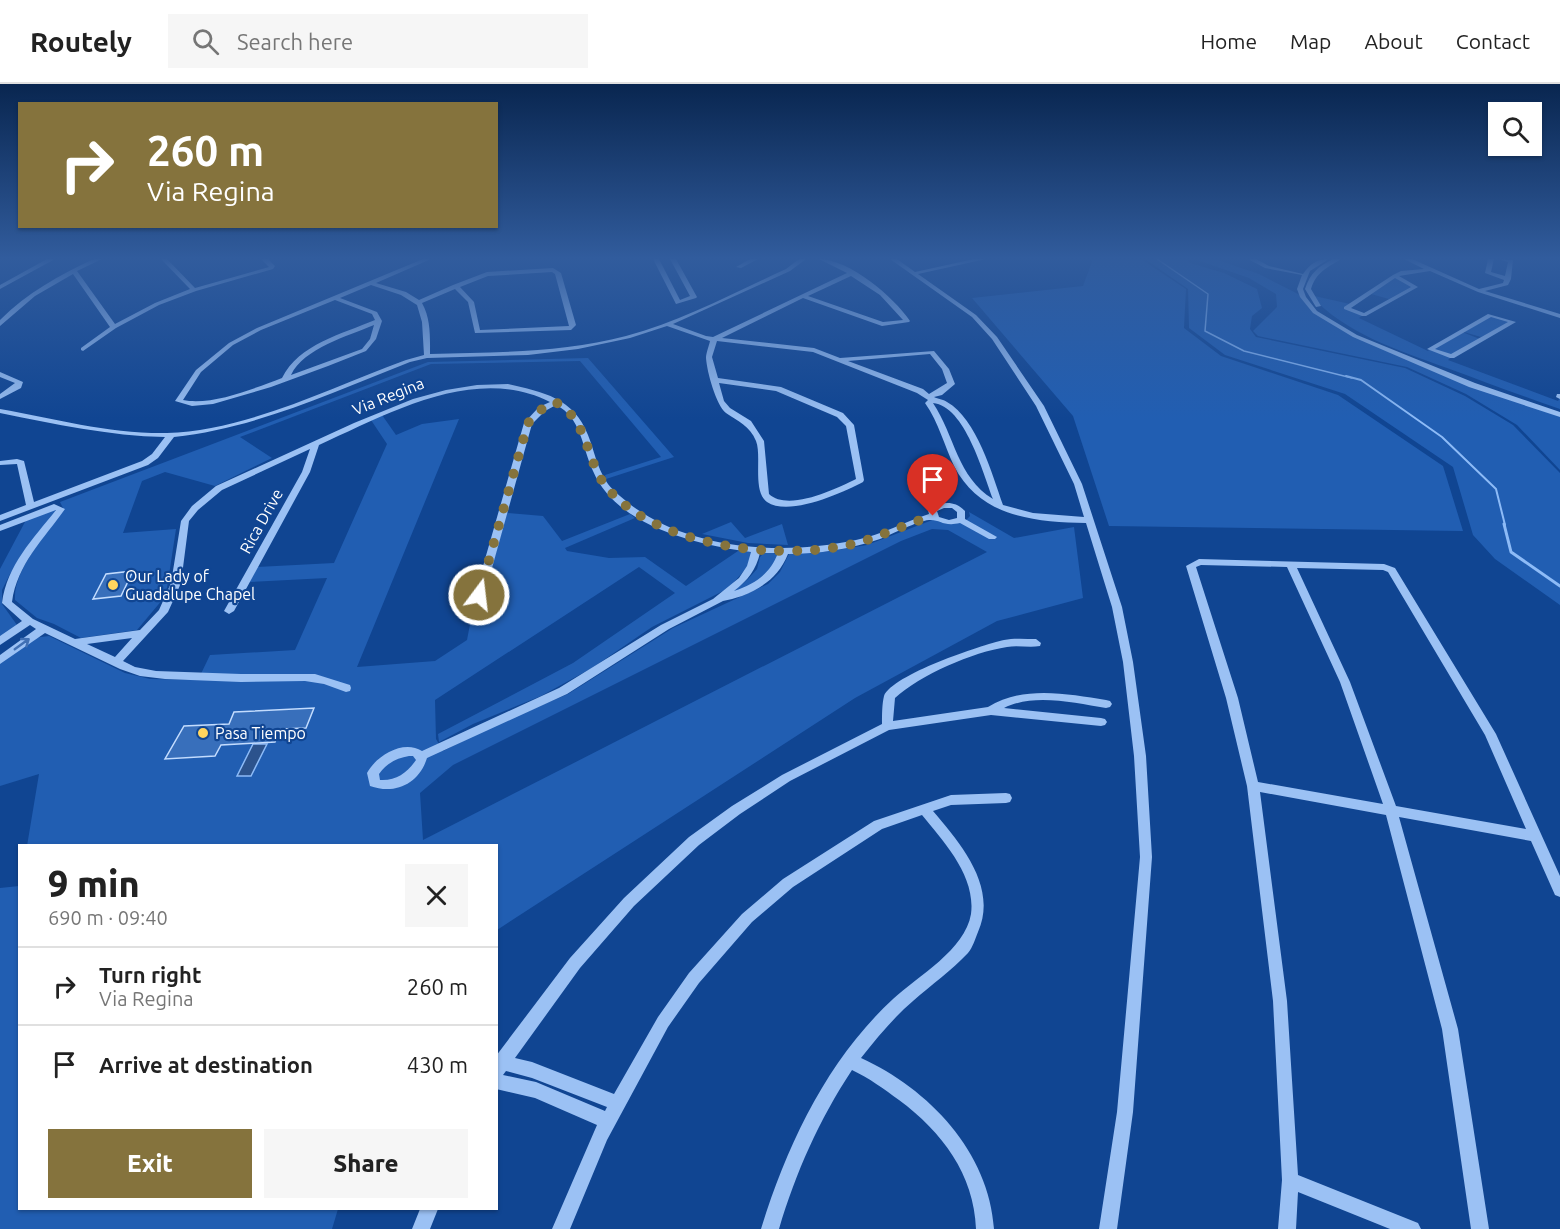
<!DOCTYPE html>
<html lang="en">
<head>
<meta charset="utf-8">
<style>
  body { margin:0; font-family:Ubuntu,sans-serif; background:#f6f6f6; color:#222; height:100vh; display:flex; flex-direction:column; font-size:22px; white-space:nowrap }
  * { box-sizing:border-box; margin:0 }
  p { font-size:20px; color:#767676 }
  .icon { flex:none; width:33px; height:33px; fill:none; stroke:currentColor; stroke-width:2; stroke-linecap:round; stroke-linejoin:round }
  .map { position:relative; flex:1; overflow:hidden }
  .panel { position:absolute; left:18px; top:760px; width:480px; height:366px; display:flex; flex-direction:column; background:#fff; border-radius:0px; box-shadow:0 2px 4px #0004 }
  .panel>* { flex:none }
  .banner { position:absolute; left:18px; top:18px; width:480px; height:126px; border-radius:0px; box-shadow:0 2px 4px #0004; background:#85733d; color:#fff; overflow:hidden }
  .tools { position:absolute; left:1488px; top:18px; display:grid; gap:12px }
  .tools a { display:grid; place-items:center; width:54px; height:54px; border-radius:0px; background:#fff; box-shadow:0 2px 4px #0004; font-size:30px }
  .pin { position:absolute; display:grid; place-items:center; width:51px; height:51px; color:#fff; margin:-62px -26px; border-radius:50% 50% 50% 0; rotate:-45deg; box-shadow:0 0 6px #0007 }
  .pin .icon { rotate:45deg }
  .me { position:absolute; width:66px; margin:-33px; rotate:15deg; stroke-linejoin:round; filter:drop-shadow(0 0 4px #0008) }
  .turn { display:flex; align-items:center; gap:21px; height:126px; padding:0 30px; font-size:27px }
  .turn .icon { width:78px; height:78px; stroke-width:2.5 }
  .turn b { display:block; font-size:42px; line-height:51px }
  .round { display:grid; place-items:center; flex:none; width:63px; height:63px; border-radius:0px; background:#f6f6f6 }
  .headline { display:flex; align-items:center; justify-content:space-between; height:102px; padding:0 30px }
  h1 { font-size:36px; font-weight:800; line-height:45px }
  .button { display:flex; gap:12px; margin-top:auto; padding:12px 30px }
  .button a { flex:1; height:69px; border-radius:0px; background:#85733d; color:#fff; font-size:24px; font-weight:800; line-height:69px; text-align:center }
  .button a+a { background:#f6f6f6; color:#222 }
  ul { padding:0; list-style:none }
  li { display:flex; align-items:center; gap:18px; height:78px; padding:0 30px; border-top:2px solid #e0e0e0 }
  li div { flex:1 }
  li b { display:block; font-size:22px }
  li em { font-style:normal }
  header { display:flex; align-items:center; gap:36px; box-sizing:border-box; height:84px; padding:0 30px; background:#fff; border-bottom:2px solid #e0e0e0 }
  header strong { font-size:28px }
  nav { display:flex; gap:33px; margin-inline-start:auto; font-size:21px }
  .search { width:420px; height:54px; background:#f6f6f6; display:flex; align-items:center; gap:15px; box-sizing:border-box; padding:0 21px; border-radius:0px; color:#767676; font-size:22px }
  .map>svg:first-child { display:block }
  .green { fill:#215eb2; fill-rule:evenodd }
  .water { fill:#2c538d; stroke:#8dbbf7; stroke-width:1.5 }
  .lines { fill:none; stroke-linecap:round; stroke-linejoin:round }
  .stream-far2 { stroke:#8dbbf7; stroke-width:1.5 }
  .stream-far1 { stroke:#8dbbf7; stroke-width:2 }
  .stream { stroke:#8dbbf7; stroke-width:3 }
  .building { fill:#386fbb; stroke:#c3dcfe; stroke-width:1.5 }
  .minor { fill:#9bc1f4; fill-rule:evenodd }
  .oneway { stroke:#4170b4 }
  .route { stroke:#85733d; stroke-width:10; stroke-dasharray:0 18 }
  .poi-dot { fill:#ffd55e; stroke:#104592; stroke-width:2 }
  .labels { text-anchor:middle; stroke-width:4.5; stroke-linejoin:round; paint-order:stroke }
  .street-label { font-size:16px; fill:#fff; stroke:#104592 }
  .poi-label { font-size:16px; fill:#fff; stroke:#104592; text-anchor:start }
</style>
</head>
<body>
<header>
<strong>Routely</strong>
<div class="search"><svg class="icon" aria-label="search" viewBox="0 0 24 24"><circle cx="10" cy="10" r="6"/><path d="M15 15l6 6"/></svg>Search here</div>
<nav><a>Home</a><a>Map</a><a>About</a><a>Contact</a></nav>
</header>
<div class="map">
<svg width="1560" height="1145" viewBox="0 0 1560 1145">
  <rect width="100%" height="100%" fill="#104592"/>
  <path class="green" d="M 1093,175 L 1141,175 L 1186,205 L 1184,244 L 1221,272 L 1338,311 L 1443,382 L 1463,447 L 1109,442 L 1073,332 L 972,214 L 1083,202 Z
    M 1145,175 L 1187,175 L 1190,179 L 1224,189 L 1257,205 L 1262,224 L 1252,232 L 1250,245 L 1256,253 L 1405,284 L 1465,312 L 1513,341 L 1560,389 L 1560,521 L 1495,475 L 1473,451 L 1453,383 L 1345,310 L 1225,271 L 1189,244 L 1188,205 Z
    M 1194,175 L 1215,175 L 1259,190 L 1302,212 L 1306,219 L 1338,244 L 1396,271 L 1560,332 L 1560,386 L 1517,341 L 1466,310 L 1407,283 L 1258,252 L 1253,247 L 1277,223 L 1276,210 L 1249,194 Z
    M 1395,193 L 1413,202 L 1389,215 L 1371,210 Z
    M 1310,211 L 1350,220 L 1346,223 L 1363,231 L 1359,234 L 1428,267 L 1430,265 L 1451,273 L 1448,276 L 1558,317 L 1560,314 L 1560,325 C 1522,312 1485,298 1447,284 C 1398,266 1346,250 1310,211 Z
    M 1491,232 L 1511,238 L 1481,253 L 1464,248 Z
    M 1462,248 L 1480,255 L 1451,272 L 1433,265 Z
    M 588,274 L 674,373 L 606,395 L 605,391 L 661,373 L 580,277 L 431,280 L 240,353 L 272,374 L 215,402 L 165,388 L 142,397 L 123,449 L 176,445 L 167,504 L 163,515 L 137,546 L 81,554 L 54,540 L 37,534 L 15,516 C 13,486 47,450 63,424 L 60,418 L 428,278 Z
    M 382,331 L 396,351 L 422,340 L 459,335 L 357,583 L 435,577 L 467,556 L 471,535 L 478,534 L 507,429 L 543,432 L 562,457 L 630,430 L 635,434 L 565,464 L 567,467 L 609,474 L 645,473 L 686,502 L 738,467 L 753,468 L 748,482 L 729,504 L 652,543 L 592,584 L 541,612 L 473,640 L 439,658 L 438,650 L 573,579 L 675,509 L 639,483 L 435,616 L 436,655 L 443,667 L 495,641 L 568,610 L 673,544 L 768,500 L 780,488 L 790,468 L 825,468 L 867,461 L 935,435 L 964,438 L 970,432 L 969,428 L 1014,454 L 1074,443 L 1083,514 L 997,537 L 855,614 L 497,846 L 496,762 L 27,762 L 39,690 L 0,702 L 0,578 L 33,554 L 49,552 L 125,589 L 150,595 L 198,596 L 210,571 L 295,566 L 327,494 L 249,498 L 257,483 L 334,479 L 387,360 L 371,336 ZM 932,445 L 948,446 L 987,468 L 423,756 L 420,709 L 453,681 L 901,457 Z
    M 54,426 L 56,427 L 46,446 L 10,490 L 2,506 L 2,520 L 17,541 L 0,554 L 0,485 L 26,436 Z
    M 731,438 L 745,454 L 782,440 L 788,461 L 748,459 L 702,450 Z
    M 772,468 L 779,472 L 765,494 L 729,511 L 748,495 L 757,485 L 760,473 L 764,469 Z
    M 19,802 L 20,1125 L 338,1125 L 332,1145 L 0,1145 L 0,804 Z"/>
  <path class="water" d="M 253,660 L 267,660 L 251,692 L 237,692 Z"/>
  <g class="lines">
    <path class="stream-far2" d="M 1157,175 L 1208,210 L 1205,247 L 1244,267 L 1352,294"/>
    <path class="stream-far1" d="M 1346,292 L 1361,296 L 1442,353 L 1496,405 L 1505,441"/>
    <path class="stream" d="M 1504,440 L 1511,468 L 1560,502"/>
  </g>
  <path class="building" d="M 133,487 L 121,512 L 93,515 L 106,490 Z
    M 314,624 L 306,644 L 281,645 L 275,658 L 221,661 L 215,672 L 165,675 L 184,642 L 229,640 L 234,628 Z"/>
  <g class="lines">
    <path class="minor" d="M 47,175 L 55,175 L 0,205 L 0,201 Z
      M 94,175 L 102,175 L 77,187 L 115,240 L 155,219 L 190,205 L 161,175 L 167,175 L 195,204 L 269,183 L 261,175 L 268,175 L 275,182 L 273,185 L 196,207 L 159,221 L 116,244 L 83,267 L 81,266 L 81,264 L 110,243 L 73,190 L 35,212 L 0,242 L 0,236 C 27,209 59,191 94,175 Z
      M 423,175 L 431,175 L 376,199 L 406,208 L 419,216 L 453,201 L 487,188 L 553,184 L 561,189 L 576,241 L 571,246 L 475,249 L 468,218 L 455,205 L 422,219 C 431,235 430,253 430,270 C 496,268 562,269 626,252 C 682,237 733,209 786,185 L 799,175 L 806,175 L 790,187 L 673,240 L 706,252 L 713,253 L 847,189 L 819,175 C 849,175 894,213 910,237 L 909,238 L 882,242 L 803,214 L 722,254 L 814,264 L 840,274 L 934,267 L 949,285 L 955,300 L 942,311 L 934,313 C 938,315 943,315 947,318 C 977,335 992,390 1003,421 L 1033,429 L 1084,433 L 1074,400 L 1036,322 L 992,255 L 972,233 L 890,175 L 897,175 L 915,188 L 974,175 L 986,175 L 918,190 L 976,231 L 997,253 L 1044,322 L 1082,400 L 1122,523 L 1133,578 L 1146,672 L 1152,773 L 1133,1028 L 1117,1145 L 1099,1145 L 1117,1028 L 1140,773 L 1134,672 L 1123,578 L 1112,523 L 1086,439 C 1034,438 980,433 954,382 C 944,361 939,339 925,319 L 928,316 L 917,309 L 813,268 L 717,257 L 712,273 L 718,294 L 781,303 L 843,329 L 854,341 L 864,396 L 863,398 C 842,409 789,433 767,418 C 752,407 762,372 756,357 C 750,342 738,337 726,329 C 716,321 707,288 706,274 C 706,269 709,262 710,257 L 667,242 L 630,254 L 578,265 L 528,271 L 427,274 L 410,278 C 333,308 257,344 174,353 L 158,374 L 148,381 L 0,437 L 0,431 L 26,421 L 17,380 L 0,381 L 0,377 L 17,375 L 24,377 L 34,418 L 142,377 L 152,370 L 165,353 C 109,352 55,340 0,329 L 0,325 C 55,335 111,350 167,349 C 246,347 332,303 406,276 L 424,271 L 422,238 L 417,221 L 401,211 L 371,201 L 340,214 L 377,228 L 382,237 L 376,255 L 366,267 L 328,282 L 271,303 L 213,320 L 192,322 L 175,317 L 196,286 L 229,259 L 257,244 ZM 552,188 L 555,190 L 569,242 L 480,246 L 474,218 L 460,203 L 488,192 ZM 851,192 L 880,211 L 903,236 L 883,238 L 808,212 ZM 335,216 L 372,230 L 375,236 C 342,250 299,260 282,294 C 255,304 212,322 183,316 L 201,288 L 233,261 L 261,246 ZM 374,241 L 370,255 L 362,265 L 291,291 C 304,264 348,252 374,241 ZM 930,270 L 942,285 L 947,299 L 929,310 L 923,305 L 848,277 ZM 719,299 L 776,307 L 837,333 L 846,342 L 856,395 C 836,405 788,428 769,410 L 764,357 L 751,337 L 730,324 L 724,317 ZM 933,319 C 965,322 983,389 993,415 C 957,393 955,352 933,319 Z
      M 653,175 L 659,175 L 680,216 L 690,212 L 670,175 L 676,175 L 697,213 L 696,214 L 676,220 Z
      M 750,175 L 758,175 L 741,184 L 736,183 Z
      M 1248,175 L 1256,175 L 1269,182 L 1303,190 C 1310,180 1317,175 1329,175 L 1310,187 L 1303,205 L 1306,213 L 1317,227 L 1357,251 L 1475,299 L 1560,328 L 1560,333 L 1469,303 L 1353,253 L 1313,229 L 1300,213 L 1297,205 L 1302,191 L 1265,184 Z
      M 1333,175 L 1341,175 C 1327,184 1316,188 1311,205 L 1321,222 L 1316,223 L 1305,205 C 1310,189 1319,182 1333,175 Z
      M 1404,175 L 1412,175 L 1479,205 L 1503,199 L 1504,196 L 1485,189 L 1488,175 L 1494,175 L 1491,188 L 1505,192 L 1508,178 L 1499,175 L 1513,176 L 1511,195 L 1508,201 L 1485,207 L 1560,230 L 1560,234 L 1478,208 L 1430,187 L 1399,192 L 1418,203 L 1366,232 L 1362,232 L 1344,225 L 1344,223 L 1393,191 L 1401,187 L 1424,185 ZM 1395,194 L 1411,203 L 1364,229 L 1351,224 Z
      M 1488,230 L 1516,238 L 1454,274 L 1450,274 L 1427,265 ZM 1491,233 L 1508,238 L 1451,270 L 1435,265 Z
      M 0,288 L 23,298 L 21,304 L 0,315 L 0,310 L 15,299 L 0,293 Z
      M 508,300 C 543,308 574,314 588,351 C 594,366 597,383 606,397 C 611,405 619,411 626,417 C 685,466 783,472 856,456 C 881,451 904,438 929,430 L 928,426 L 929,424 C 943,418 954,416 965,427 L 965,435 L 997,453 L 995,455 L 989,455 L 960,439 C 943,443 940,435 929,436 C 917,437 893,450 880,455 C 851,465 818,470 788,470 C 779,492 764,503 742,512 C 735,514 729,516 723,517 L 669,545 L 567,610 L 427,674 C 419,700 395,711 370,702 L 367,689 C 376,672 403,655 422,667 L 559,604 L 661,541 L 713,515 L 739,494 L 747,482 L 751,468 C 697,461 616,442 593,387 C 582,363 581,333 556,321 L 545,327 L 532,340 L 479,531 L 474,534 L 470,533 L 469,531 L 524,339 L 539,323 L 550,318 C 475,280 388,330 319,361 L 310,388 L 234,527 L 229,530 L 224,527 L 302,388 L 310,365 L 222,406 L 198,426 L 189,437 L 181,499 L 168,528 L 123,577 L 135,583 L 156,587 L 241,590 L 315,590 L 350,601 L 351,604 L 350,607 L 346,608 L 324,600 L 305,597 L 241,598 L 165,595 L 140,592 L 120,585 L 45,549 L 0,580 L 0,571 L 36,545 L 30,541 L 0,561 L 0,552 L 22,537 L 2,519 C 7,481 33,455 56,426 L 0,447 L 0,441 L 54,420 L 65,425 C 44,455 17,480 12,518 L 33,535 L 75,555 L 140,546 L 159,526 L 171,499 L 181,437 L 192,422 L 216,402 L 354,339 L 413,315 L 446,306 L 477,301 ZM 944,424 L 952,424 L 957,428 L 957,434 L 949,436 L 939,433 L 937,427 ZM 760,469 L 778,469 C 770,490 755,500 734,507 C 748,496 756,486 760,469 ZM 132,554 L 115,573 L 87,560 ZM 409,672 L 413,672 L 416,676 C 407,689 396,697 380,696 L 379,690 C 387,679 397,674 409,672 Z
      M 1557,310 L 1560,310 L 1560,315 L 1556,313 Z
      M 1199,475 L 1384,480 L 1395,484 L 1496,650 L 1560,792 L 1560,813 L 1555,811 L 1531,757 L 1399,733 L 1458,945 L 1489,1145 L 1471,1145 L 1442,945 L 1386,731 L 1260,708 L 1287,917 L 1298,1091 L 1418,1139 L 1421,1145 L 1390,1145 L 1298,1108 L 1296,1145 L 1278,1145 L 1282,1096 L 1273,917 L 1247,702 L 1226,614 L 1186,482 ZM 1201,481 L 1287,483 L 1340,598 L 1383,720 L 1258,698 L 1238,614 L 1196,483 ZM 1297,484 L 1383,486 L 1388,488 L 1485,651 L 1526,745 L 1396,722 L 1350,598 Z
      M 1036,555 L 1041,559 L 1040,562 C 1029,564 1018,561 1007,563 C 973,568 920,591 895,614 L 893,637 L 988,623 C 1023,601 1068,610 1106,616 L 1110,617 L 1112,620 L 1110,623 L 1106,624 C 1074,619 1034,609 1004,624 L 1101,634 L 1105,635 L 1107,638 L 1105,641 L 1101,642 L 991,631 L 889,646 L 790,697 L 740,730 L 699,761 L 634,822 L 580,884 L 515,974 L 532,978 L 614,1010 L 658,933 L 689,889 L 742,830 L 783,795 L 874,737 L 951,711 L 1006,709 L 1010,710 L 1012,714 L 1010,718 L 1006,719 L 951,721 L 933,727 C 961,760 998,803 978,848 C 975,855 973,863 968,869 C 952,886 931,901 913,917 C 893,934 877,954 861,974 C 929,1005 989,1068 994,1145 L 976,1145 C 974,1090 942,1048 899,1016 C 884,1005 869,994 852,986 C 819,1036 796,1088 779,1145 L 761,1145 C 787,1061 827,976 893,915 C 918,892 965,866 971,830 C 976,792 944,758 922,731 L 882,745 L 793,803 L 752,838 L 699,899 L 668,943 L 607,1056 L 570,1145 L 552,1145 L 597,1041 L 535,1014 L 496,1005 L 496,972 L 570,874 L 624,814 L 689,753 L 732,722 L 782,691 L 882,640 C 882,631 882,620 884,612 C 892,591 981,561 1004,556 C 1014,554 1025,555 1036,555 ZM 506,987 L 532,994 L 607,1023 L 605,1027 L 536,998 L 503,991 Z
      M 420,1125 L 438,1125 L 430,1145 L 412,1145 Z"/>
  </g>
  <defs><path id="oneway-shaft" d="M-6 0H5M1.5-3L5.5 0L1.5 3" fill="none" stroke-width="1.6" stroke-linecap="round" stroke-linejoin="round" transform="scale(1.5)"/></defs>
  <use class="oneway" href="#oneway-shaft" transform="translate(22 560) rotate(-36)"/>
  <linearGradient id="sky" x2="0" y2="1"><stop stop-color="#092650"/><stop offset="0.52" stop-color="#315c9d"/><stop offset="1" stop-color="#315c9d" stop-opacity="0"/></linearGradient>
  <rect width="1560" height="335" fill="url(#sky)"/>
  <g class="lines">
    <path class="route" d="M 479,511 L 528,339 L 542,325 L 555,318 C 589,335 585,378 608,405 C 656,461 769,475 838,463 C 872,458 901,441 933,432"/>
  </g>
  <g class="poi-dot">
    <circle cx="113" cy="501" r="6"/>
    <circle cx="203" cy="649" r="6"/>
  </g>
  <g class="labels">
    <g class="street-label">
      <text transform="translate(388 312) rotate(-22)" y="6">Via Regina</text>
      <text transform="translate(261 437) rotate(-61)" y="6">Rica Drive</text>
    </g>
    <g class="poi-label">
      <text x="125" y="498">Our Lady of<tspan x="125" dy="18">Guadalupe Chapel</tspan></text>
      <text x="215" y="655">Pasa Tiempo</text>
    </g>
  </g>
</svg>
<div class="tools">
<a><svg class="icon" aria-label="search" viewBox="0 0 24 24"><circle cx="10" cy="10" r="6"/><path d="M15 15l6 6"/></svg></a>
</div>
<div class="pin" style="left:933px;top:432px;background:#d93025"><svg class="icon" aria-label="arrive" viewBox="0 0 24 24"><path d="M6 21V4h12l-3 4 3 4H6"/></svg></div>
<svg class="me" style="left:479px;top:511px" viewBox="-20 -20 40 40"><circle r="17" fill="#85733d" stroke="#fff" stroke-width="3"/><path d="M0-11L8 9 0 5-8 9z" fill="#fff"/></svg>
<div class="banner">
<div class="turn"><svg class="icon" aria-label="right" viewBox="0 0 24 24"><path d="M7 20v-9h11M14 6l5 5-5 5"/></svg><div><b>260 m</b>Via Regina</div></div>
</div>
<section class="panel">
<div class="headline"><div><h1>9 min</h1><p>690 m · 09:40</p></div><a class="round"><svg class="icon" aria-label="close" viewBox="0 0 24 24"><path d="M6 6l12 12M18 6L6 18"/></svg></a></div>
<ul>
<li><svg class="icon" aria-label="right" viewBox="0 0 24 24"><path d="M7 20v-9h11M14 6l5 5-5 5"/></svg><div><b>Turn right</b><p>Via Regina</p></div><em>260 m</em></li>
<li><svg class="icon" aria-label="arrive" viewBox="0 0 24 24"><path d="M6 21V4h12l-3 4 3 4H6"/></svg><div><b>Arrive at destination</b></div><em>430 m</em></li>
</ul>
<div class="button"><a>Exit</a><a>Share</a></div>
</section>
</div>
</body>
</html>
